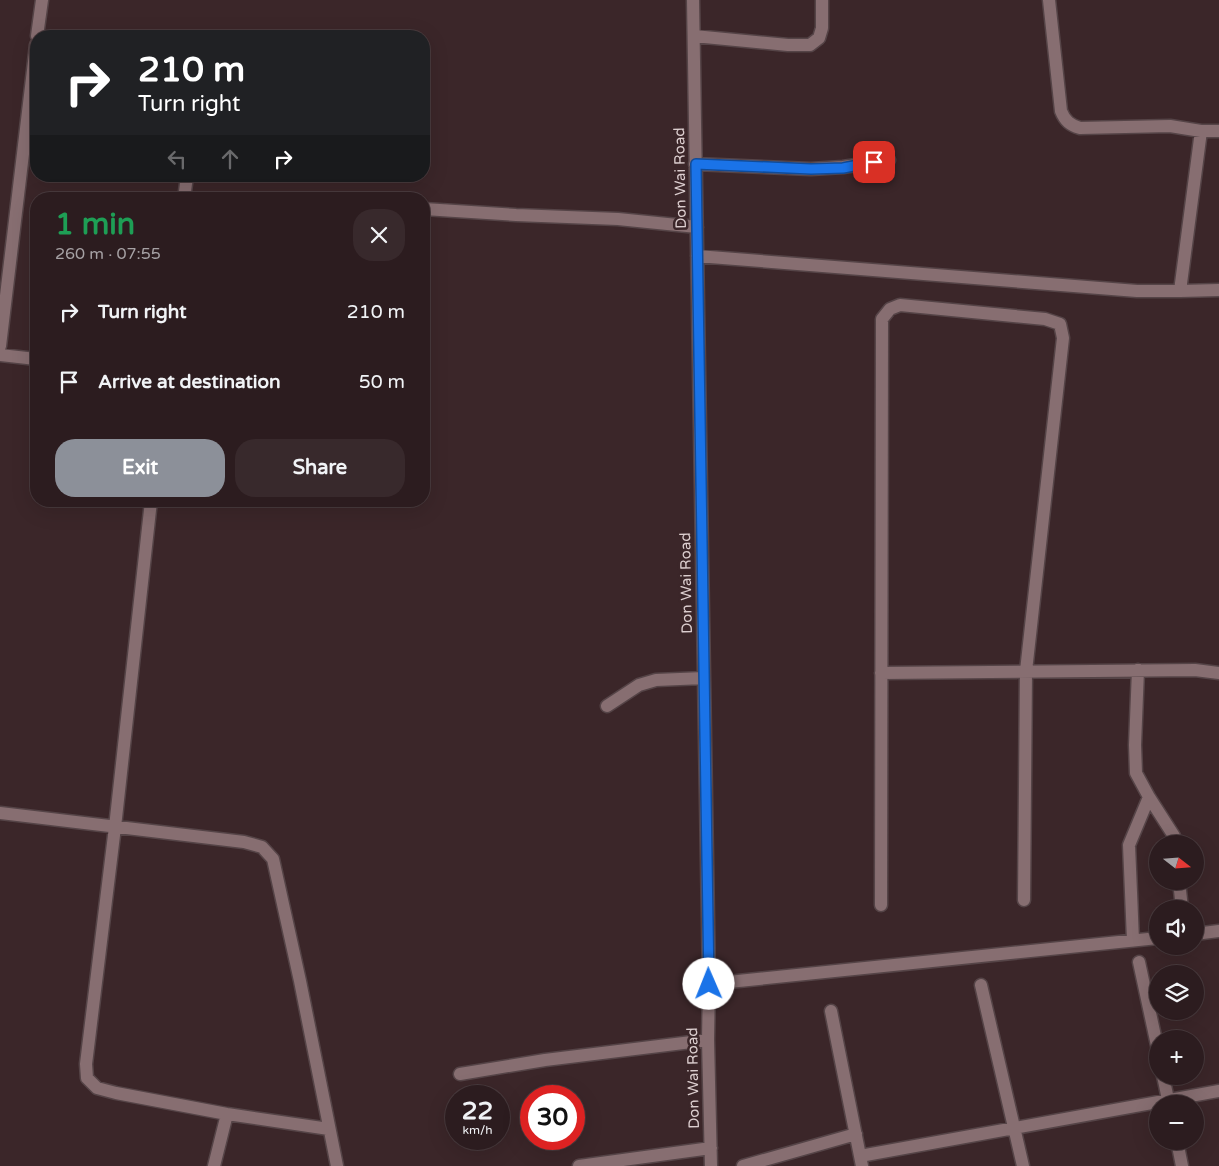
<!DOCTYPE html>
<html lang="en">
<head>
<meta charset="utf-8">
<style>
  body { margin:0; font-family:"Varela Round",sans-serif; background:#38292c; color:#f1f3f6; height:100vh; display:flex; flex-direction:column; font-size:19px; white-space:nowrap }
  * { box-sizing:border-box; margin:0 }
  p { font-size:16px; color:#a6a1a4 }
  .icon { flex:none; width:28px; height:28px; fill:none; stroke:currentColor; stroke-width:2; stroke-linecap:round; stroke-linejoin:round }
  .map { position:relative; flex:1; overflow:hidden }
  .sheet { position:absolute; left:30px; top:192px; width:400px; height:315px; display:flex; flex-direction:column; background:#2c1c1f; border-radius:20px; box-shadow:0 5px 20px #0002,0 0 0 1px #483a3d }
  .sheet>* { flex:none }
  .banner { position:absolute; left:30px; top:30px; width:400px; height:152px; border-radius:20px; box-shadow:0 5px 20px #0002,0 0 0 1px #483a3d; background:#202124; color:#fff; overflow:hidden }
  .needle { width:32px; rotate:107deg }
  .fabs { position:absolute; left:1149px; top:835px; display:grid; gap:10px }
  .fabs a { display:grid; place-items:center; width:55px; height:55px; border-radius:50%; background:#2c1c1f; box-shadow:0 5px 20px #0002,0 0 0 1px #483a3d; font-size:25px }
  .speed { position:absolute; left:445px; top:1085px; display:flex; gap:10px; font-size:25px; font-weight:700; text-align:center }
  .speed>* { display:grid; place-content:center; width:65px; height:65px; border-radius:50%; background:#2c1c1f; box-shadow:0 5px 20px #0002,0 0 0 1px #483a3d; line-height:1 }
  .speed small { font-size:12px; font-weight:400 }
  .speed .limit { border:8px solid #d22; background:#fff; color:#111 }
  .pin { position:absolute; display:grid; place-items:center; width:42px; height:42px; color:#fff; margin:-21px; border-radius:10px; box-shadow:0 2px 8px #0006 }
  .me { position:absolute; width:55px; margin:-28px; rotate:359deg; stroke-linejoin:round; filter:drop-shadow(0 0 4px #0008) }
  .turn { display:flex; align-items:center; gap:18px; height:105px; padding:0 25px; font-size:22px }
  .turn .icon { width:65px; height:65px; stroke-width:2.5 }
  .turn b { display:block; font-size:35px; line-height:42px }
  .lanes { display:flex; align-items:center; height:48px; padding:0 25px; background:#0003; justify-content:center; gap:25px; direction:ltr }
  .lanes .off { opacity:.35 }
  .round { display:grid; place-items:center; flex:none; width:52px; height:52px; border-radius:20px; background:#38292c }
  .summary { display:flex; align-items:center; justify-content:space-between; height:85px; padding:0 25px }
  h1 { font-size:30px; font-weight:800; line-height:38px; color:#1e9e55 }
  .primary-button { display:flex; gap:10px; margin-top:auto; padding:10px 25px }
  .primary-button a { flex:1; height:58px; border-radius:20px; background:#8c9099; color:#fff; font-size:20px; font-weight:800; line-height:58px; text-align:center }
  .primary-button a+a { background:#38292c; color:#f1f3f6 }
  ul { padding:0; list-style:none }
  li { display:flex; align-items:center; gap:15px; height:70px; padding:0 25px }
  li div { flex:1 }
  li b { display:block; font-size:19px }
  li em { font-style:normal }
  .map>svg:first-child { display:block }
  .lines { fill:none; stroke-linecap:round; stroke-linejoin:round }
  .minor-casing { stroke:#554447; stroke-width:15 }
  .minor { stroke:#876e71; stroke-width:12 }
  .route-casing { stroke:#114b97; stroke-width:12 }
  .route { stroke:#1a73e8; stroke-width:9 }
  .labels { text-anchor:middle; stroke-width:5; stroke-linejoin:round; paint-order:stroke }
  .street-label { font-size:15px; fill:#dccecf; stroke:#3b2629 }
</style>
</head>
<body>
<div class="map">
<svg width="1219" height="1166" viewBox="0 0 1219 1166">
  <rect width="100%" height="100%" fill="#3b2629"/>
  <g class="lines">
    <defs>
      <path id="minor" d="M 693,0 L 709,984 L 708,1040 L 711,1166
        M 1049,0 L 1061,111 C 1065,121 1070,125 1080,128 L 1170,126 L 1201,131 L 1219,131
        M 37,36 L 42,0
        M 694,36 L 788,45 L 810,45 L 819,38 L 822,28 L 822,0
        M 695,164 L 811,169 L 843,167 L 889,160
        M 184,199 L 187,176
        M 424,209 L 516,215 L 618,219 L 697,227
        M 697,256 L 1137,291 L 1180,291 L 1201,131
        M 1180,291 L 1219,290
        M 0,346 L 36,45
        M 0,355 L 36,359
        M 151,501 L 115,827 L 86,1064 L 87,1078 L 97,1088 L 116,1093 L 227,1114 L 329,1129
        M 1138,670 L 1135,745 L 1136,773 L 1149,797
        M 881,673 L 1195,670 L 1219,673
        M 607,706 L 639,685 L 656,680 L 704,678
        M 0,813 L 244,842 L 262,847 L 273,859 L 300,981 L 337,1166
        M 1179,881 L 1182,909
        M 881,905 L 882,319 L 890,309 L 900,305 L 1045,319 L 1060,324 L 1063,338 L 1026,671 L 1024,900
        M 1195,934 L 1219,931
        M 1133,940 L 1129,845 L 1149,797 L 1174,836 L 1175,844
        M 1139,962 L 1158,1050
        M 709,984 L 1158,938
        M 981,985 L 1023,1166
        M 831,1011 L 862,1166
        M 460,1074 L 545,1060 L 708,1040
        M 1163,1076 L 1169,1104
        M 1177,1141 L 1182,1166
        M 860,1156 L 1219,1091
        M 214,1166 L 227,1114
        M 579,1166 L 711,1148
        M 743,1166 L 856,1134"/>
    </defs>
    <use href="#minor" class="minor-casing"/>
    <use href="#minor" class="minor"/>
  </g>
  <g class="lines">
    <defs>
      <path id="route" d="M 709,984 L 696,164 L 811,169 L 843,168 L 874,162"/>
    </defs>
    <use href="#route" class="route-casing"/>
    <use href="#route" class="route"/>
  </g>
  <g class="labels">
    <g class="street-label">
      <text transform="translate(680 178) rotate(-91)" y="5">Don Wai Road</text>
      <text transform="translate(686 583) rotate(-91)" y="5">Don Wai Road</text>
      <text transform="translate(693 1078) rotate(-91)" y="5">Don Wai Road</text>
    </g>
  </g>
</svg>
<div class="fabs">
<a><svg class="needle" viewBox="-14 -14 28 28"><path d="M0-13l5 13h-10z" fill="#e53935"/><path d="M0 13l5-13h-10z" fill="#a6a1a4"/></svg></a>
<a><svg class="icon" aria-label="sound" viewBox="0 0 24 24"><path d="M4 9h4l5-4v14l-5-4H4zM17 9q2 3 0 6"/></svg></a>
<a><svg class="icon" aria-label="layers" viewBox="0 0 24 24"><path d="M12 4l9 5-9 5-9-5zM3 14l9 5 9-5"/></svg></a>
<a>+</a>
<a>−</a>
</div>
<div class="speed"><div>22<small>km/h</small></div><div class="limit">30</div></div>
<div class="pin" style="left:874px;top:162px;background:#d93025"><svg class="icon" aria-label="arrive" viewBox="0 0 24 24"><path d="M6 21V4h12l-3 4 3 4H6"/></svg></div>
<svg class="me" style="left:709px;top:984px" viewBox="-20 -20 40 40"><circle r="19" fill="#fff"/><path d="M0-13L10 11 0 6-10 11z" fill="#1a73e8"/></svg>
<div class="banner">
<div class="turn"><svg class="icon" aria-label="right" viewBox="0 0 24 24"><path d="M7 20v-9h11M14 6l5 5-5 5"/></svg><div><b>210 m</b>Turn right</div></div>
<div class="lanes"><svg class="icon off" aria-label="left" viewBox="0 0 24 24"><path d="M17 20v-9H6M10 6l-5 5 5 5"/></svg><svg class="icon off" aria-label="ahead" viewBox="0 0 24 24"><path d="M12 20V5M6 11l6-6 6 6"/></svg><svg class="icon" aria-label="right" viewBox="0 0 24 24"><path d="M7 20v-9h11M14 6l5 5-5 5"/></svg></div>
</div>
<section class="sheet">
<div class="summary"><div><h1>1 min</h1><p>260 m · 07:55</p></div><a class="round"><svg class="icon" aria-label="close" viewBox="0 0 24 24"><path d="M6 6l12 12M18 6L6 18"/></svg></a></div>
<ul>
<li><svg class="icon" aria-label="right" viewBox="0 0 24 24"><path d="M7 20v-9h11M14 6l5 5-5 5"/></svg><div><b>Turn right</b></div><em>210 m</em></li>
<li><svg class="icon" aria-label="arrive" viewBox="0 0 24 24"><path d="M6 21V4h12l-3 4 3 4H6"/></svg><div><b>Arrive at destination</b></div><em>50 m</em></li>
</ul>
<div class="primary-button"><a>Exit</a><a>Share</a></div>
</section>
</div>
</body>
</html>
